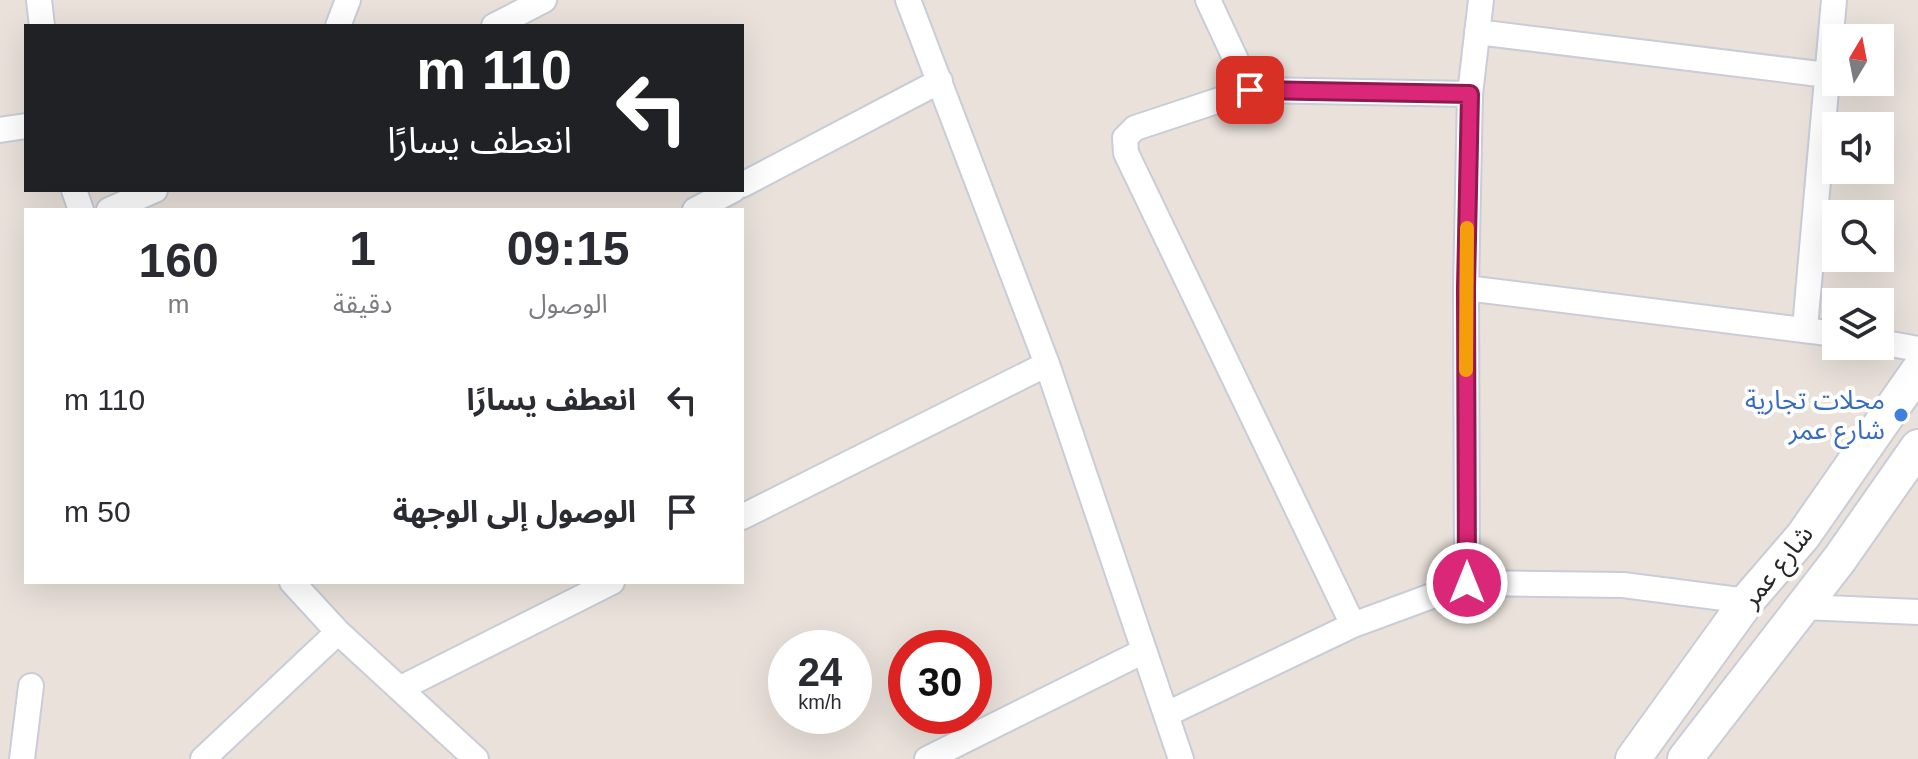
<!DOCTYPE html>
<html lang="ar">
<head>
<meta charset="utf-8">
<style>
  body { margin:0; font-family:Arial,"Noto Sans Arabic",sans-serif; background:#f7f7f7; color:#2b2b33; direction:rtl; height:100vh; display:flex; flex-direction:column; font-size:30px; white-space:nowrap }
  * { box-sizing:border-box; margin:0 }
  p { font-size:26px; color:#7c7c81 }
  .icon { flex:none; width:44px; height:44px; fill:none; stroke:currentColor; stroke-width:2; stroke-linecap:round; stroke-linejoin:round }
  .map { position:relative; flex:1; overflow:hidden; direction:ltr }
  .details { position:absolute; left:24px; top:208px; width:720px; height:376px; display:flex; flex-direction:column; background:#fff; border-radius:0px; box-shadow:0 8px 32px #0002; direction:rtl }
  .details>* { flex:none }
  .guide { position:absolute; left:24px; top:24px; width:720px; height:168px; border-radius:0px; box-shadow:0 8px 32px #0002; direction:rtl; background:#202124; color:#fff; overflow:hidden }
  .needle { width:52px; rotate:10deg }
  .fabs { position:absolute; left:1822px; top:24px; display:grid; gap:16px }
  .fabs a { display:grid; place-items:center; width:72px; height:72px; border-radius:0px; background:#fff; box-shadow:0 8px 32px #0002; font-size:40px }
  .speed { position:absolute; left:768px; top:630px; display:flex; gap:16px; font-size:40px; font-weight:700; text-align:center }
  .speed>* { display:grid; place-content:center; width:104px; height:104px; border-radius:50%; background:#fff; box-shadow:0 8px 32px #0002; line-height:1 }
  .speed small { font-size:20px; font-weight:400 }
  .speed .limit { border:12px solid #d22; background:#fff; color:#111 }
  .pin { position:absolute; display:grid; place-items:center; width:68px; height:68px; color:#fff; margin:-34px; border-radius:16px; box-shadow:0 4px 12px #0006 }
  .me { position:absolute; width:88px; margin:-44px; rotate:0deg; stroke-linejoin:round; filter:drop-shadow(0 0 6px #0008) }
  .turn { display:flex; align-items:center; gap:28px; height:168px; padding:0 40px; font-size:36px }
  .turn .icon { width:104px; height:104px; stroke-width:2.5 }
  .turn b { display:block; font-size:56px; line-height:68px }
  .eta { display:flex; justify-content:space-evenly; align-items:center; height:136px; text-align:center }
  .eta b { font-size:48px; font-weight:600; line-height:56px }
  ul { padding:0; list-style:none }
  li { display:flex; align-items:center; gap:24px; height:112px; padding:0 40px }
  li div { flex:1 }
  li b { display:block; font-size:30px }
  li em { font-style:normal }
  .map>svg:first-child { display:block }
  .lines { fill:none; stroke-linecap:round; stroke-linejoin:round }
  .street-casing { stroke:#c8cdd8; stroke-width:28 }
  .secondary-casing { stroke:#c8cdd8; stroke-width:38 }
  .street { stroke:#fff; stroke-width:24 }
  .secondary { stroke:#fff; stroke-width:34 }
  .route-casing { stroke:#8e194d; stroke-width:20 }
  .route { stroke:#db2777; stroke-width:14 }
  .slow { stroke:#f59e0b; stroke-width:14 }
  .shop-dot { fill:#3f7fe0; stroke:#fff; stroke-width:3 }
  .labels { text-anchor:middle; stroke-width:8; stroke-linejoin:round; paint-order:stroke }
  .shop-label { font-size:26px; fill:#366cbe; stroke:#fff; text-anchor:end }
  .street-label { font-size:26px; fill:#272727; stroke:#fff }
</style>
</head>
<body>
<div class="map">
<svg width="1918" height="759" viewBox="0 0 1918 759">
  <rect width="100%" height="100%" fill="#e9e1da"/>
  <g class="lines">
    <defs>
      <path id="street" d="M 39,0 L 42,26
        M 908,0 L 1047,364 L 1181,759
        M 1208,0 L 1250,90
        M 338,26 L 348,0
        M 494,26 L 544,0
        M 1477,32 L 1827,75
        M 0,130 L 26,126
        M 742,185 L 940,81
        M 74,190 L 81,210
        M 109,210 L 155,190
        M 695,210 L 733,190
        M 1466,288 L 1836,334
        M 1805,328 L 1834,0
        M 1880,342 L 1918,349
        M 742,517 L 1047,364
        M 292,582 L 338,632 L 476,759
        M 1467,583 L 1466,288 L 1470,94 L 1481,0
        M 1803,607 L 1918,612
        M 1353,625 L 1126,153 L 1125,138 L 1135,128 L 1250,90 L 1470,94
        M 401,688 L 612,582
        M 1167,714 L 1353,625 L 1467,583 L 1623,585 L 1747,601
        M 22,759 L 31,686
        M 203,759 L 338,632
        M 927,759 L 1144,651"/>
      <path id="secondary" d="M 1633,759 L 1747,601 L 1803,536 L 1918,371
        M 1685,759 L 1839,560 L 1918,447"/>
    </defs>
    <use href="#street" class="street-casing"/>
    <use href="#secondary" class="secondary-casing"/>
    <use href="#street" class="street"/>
    <use href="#secondary" class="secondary"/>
  </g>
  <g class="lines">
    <defs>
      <path id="route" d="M 1250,90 L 1470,94 L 1466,288 L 1467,583"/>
    </defs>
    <use href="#route" class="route-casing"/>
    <use href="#route" class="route"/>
    <path class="slow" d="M 1466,370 L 1467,228"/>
  </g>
  <circle class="shop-dot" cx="1901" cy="415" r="8"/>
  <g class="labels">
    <g class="shop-label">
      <text x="1885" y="409">محلات تجارية<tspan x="1885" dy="30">شارع عمر</tspan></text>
    </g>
    <g class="street-label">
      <text transform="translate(1777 566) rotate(-51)" y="9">شارع عمر</text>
    </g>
  </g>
</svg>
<div class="fabs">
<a><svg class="needle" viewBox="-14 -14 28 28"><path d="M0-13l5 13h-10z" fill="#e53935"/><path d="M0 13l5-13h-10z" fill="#7c7c81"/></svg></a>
<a><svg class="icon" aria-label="sound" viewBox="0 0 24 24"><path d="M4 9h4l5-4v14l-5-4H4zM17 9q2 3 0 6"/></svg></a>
<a><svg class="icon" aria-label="search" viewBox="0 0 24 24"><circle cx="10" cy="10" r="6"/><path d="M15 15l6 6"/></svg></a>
<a><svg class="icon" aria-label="layers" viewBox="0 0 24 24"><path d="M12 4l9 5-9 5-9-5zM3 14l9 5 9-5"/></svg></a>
</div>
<div class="speed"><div>24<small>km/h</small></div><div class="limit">30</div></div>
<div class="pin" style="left:1250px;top:90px;background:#d93025"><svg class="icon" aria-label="arrive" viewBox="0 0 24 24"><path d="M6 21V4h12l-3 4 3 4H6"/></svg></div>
<svg class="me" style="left:1467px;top:583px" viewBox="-20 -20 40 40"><circle r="17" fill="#db2777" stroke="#fff" stroke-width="3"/><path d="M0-11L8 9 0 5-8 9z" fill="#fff"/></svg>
<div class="guide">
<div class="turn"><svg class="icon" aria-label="left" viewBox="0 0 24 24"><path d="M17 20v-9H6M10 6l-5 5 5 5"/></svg><div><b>110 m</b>انعطف يسارًا</div></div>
</div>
<section class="details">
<div class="eta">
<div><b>09:15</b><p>الوصول</p></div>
<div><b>1</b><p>دقيقة</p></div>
<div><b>160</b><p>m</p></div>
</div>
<ul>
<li><svg class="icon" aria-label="left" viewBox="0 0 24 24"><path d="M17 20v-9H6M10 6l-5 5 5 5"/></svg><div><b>انعطف يسارًا</b></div><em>110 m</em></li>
<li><svg class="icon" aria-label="arrive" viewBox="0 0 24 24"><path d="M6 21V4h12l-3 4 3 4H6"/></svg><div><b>الوصول إلى الوجهة</b></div><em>50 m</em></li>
</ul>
</section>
</div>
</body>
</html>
